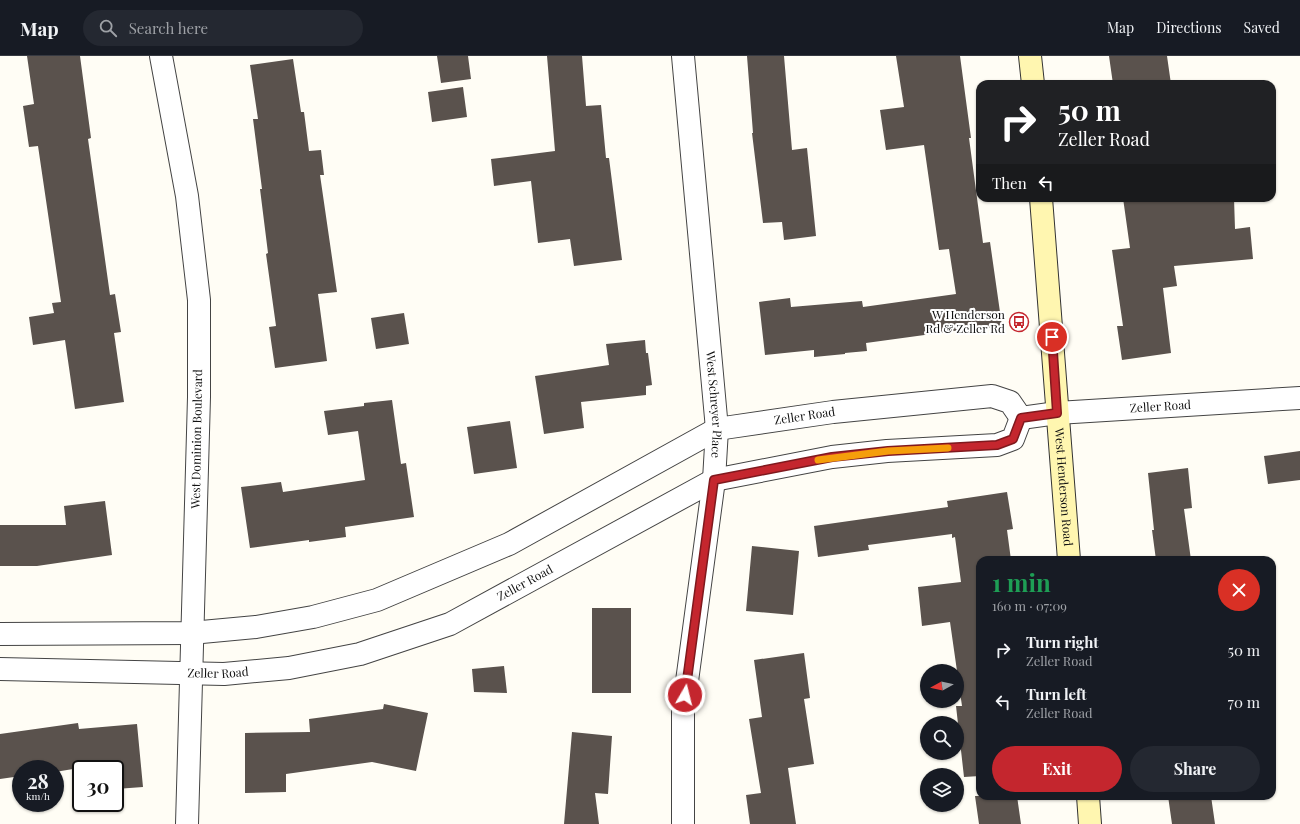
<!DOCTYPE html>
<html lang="en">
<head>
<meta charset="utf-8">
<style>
  body { margin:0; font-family:"Playfair Display",serif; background:#242831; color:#f1f3f6; height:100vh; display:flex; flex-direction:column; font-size:15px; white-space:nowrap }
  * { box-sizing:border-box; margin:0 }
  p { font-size:13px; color:#9ea1a6 }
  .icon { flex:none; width:22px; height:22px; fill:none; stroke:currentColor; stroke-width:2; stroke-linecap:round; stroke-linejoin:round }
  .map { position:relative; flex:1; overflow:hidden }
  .details { position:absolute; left:976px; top:500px; width:300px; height:244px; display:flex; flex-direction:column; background:#171b24; border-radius:12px; box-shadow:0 1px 3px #0004 }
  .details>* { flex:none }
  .hud { position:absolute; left:976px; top:24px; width:300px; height:122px; border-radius:12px; box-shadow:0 1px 3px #0004; background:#202124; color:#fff; overflow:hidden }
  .needle { width:26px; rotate:262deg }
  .controls { position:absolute; left:920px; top:608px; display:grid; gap:8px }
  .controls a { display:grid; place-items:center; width:44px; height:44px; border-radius:50%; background:#171b24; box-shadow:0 1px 3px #0004; font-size:20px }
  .speed { position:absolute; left:12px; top:704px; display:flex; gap:8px; font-size:20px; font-weight:700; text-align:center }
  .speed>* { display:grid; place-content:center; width:52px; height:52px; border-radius:50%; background:#171b24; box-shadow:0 1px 3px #0004; line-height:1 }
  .speed small { font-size:10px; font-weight:400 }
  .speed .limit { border:2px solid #111; border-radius:6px; background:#fff; color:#111 }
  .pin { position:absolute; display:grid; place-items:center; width:34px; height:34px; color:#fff; margin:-17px; border:2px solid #fff; border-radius:50%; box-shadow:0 1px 4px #0007 }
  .me { position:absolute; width:44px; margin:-22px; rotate:8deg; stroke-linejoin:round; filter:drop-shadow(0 0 3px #0008) }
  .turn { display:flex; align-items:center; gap:14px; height:84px; padding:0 16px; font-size:18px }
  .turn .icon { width:52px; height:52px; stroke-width:2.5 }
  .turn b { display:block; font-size:28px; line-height:34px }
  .then { display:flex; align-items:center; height:38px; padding:0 16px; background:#0003; gap:8px; font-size:15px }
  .round { display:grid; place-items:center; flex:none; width:42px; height:42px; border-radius:21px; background:#242831 }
  .headline { display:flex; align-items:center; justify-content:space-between; height:68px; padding:0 16px }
  h1 { font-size:24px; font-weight:700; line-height:30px; color:#1e9e55 }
  .cta { display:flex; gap:8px; margin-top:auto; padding:8px 16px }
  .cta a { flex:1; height:46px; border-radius:24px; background:#c4262e; color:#fff; font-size:16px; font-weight:700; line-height:46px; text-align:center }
  .cta a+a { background:#242831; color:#f1f3f6 }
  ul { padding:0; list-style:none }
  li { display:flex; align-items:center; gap:12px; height:52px; padding:0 16px }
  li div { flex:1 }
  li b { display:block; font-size:15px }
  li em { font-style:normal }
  header { display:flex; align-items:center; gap:24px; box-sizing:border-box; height:56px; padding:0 20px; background:#171b24; border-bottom:1px solid #363941 }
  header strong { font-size:19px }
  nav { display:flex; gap:22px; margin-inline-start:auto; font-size:14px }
  .search { width:280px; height:36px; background:#242831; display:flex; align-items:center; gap:10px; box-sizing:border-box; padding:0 14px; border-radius:22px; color:#9ea1a6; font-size:15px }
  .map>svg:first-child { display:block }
  .building { fill:#5a524d }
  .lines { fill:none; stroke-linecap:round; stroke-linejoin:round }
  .minor-casing { stroke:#444; stroke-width:24 }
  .secondary-casing { stroke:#333; stroke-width:24 }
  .minor { stroke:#fff; stroke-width:22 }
  .secondary { stroke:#fff6b0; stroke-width:22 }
  .route-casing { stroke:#7f191e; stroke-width:10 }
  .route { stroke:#c4262e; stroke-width:7 }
  .slow { stroke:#f59e0b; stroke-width:7 }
  .labels { text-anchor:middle; stroke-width:4; stroke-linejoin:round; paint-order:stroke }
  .poi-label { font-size:12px; fill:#111; stroke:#fff; text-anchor:end }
  .street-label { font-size:12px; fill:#111; stroke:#fff }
</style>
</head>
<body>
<header>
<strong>Map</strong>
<div class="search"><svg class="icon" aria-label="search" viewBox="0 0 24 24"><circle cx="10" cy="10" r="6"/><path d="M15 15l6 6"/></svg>Search here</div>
<nav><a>Map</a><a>Directions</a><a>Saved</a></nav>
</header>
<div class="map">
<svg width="1300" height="768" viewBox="0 0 1300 768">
  <rect width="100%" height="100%" fill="#fffdf5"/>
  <path class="building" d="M 27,0 L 80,0 L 91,82 L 88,83 L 110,239 L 115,238 L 121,276 L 114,277 L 124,346 L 75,353 L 65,284 L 33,289 L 29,261 L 54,257 L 52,247 L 61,246 L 38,90 L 29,91 L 23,50 L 34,48 Z
    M 437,0 L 468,0 L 471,23 L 441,27 Z
    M 547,0 L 582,0 L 586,50 L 601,49 L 606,102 L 609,102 L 622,204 L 574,210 L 570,183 L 538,187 L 531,125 L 494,130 L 491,103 L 555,95 Z
    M 747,0 L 784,0 L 792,94 L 807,92 L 816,180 L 784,184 L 782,166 L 763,167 L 752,77 L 753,77 Z
    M 896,0 L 960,0 L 971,82 L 969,82 L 983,187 L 990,186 L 1002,270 L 961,276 L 961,274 L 866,287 L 867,295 L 845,297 L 845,298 L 814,301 L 814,294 L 765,299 L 759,246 L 790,242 L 791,251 L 862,245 L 863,251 L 956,238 L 949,193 L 939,194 L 924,89 L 886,94 L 880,54 L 904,51 Z
    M 1109,0 L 1167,0 L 1171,28 L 1113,28 Z
    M 293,3 L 301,56 L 304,56 L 309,95 L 321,94 L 324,119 L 320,119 L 337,236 L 318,238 L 327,305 L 275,312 L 269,271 L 276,270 L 266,198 L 268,197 L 260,133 L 262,133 L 253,63 L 258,63 L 250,9 Z
    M 463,31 L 467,61 L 432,66 L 428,36 Z
    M 1123,142 L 1173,142 L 1173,145 L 1234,142 L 1235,173 L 1250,171 L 1253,203 L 1174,210 L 1177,230 L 1163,232 L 1171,297 L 1122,304 L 1117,270 L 1123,270 L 1112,194 L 1130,192 Z
    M 404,257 L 409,288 L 376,293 L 371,262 Z
    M 645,284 L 646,297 L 648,297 L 652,329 L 646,330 L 646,339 L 581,346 L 584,372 L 544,378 L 535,320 L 609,309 L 606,288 Z
    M 392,344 L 401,408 L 406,407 L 414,461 L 345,471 L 346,481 L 309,486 L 309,484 L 250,492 L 241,431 L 281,426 L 283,436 L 365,424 L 358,375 L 328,379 L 324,355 L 364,350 L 364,347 Z
    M 510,365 L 517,412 L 474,418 L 467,371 Z
    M 1300,395 L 1300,424 L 1268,428 L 1264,400 Z
    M 1188,412 L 1192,452 L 1184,453 L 1191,504 L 1156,504 L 1152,474 L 1154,474 L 1148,417 Z
    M 1007,436 L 1013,473 L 1007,474 L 1011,504 L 980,504 L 980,720 L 964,721 L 956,650 L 962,650 L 950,566 L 922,570 L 918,531 L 961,526 L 955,481 L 952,482 L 952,478 L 868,489 L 869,494 L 818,501 L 814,470 L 948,451 L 947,445 Z
    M 105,445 L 112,499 L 37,510 L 0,510 L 0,469 L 66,469 L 64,450 Z
    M 752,490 L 799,495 L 793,559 L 746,555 Z
    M 592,552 L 631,552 L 631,637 L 592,637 Z
    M 804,597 L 810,642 L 804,643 L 814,708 L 788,712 L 796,768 L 750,768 L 746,739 L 761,737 L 749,663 L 762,661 L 754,604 Z
    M 504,610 L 507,637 L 474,636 L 472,613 Z
    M 384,648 L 428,657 L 416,715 L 372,706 L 286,718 L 286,736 L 245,737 L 245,677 L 310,676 L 309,663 L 383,653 Z
    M 78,667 L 79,673 L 137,668 L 143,731 L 116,733 L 115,713 L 73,713 L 55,716 L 55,713 L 21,713 L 21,720 L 0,723 L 0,678 Z
    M 572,676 L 612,680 L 608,738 L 595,737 L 599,768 L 564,768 Z
    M 975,740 L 1017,740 L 1021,768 L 979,768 Z
    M 1168,740 L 1211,740 L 1215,768 L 1172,768 Z"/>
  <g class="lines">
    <defs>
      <g id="minor">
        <path d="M 161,0 L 187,140 L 199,244 L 199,341 L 187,768"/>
        <path id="s1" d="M 683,0 L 717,373 L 714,424 L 683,655 L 683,768"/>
        <path id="s2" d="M 1021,362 L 1057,357 L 1300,342"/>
        <path id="s3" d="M 0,578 L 191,577 L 256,571 L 313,561 L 377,544 L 509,488 L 717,373 L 833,356 L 992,340 L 1010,346 L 1021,362"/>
        <path id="s4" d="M 0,613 L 224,618 L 289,612 L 360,598 L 450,568 L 714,424 L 832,401 L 887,395 L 997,389 L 1013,383 L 1021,362"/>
      </g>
      <g id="secondary">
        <path d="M 1030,0 L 1033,28"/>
        <path id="s5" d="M 1041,142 L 1069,504"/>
        <path d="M 1088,740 L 1090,768"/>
      </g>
    </defs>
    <use href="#minor" class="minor-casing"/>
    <use href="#secondary" class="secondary-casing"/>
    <use href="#minor" class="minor"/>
    <use href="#secondary" class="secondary"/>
  </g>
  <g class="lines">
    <defs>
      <path id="route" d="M 685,639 L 714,424 L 832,401 L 888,395 L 997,389 L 1013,383 L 1021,362 L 1057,357 L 1052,281"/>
    </defs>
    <use href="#route" class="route-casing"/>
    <use href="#route" class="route"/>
    <path class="slow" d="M 818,404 L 888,395 L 948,392"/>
  </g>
  <defs>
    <symbol id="bus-ring" viewBox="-11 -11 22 22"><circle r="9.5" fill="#fff" stroke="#c4262e" stroke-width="1.5"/><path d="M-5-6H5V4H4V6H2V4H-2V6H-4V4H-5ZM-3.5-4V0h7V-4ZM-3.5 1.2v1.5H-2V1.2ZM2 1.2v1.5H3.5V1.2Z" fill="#c4262e"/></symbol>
  </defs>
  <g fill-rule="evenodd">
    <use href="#bus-ring" x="1008" y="255" width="22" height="22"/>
  </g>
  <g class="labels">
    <g class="poi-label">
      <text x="1005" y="263">W Henderson<tspan x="1005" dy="14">Rd &amp; Zeller Rd</tspan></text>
    </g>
    <g class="street-label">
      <text dy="4" stroke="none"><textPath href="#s1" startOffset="350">West Schreyer Place</textPath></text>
      <text dy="4" stroke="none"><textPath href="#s2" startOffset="140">Zeller Road</textPath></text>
      <text dy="4" stroke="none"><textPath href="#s3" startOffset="850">Zeller Road</textPath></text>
      <text transform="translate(197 383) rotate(-89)" y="4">West Dominion Boulevard</text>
      <text dy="4" stroke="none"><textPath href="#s5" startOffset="290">West Henderson Road</textPath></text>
      <text dy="4" stroke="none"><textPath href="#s4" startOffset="542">Zeller Road</textPath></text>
      <text dy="4" stroke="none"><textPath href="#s4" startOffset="218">Zeller Road</textPath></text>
    </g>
  </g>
</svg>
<div class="controls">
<a><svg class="needle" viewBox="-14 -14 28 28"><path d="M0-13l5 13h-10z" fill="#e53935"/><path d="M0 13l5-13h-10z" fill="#9ea1a6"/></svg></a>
<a><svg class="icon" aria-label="search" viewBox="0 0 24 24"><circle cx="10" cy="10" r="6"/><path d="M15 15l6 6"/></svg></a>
<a><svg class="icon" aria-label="layers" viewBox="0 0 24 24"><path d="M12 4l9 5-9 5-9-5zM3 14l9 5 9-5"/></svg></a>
</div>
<div class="speed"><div>28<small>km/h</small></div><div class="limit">30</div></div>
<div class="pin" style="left:1052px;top:281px;background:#d93025"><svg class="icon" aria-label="arrive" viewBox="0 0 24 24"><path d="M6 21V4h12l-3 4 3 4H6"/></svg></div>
<svg class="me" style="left:685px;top:639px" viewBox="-20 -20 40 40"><circle r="17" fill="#c4262e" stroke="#fff" stroke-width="3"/><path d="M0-11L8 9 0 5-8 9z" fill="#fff"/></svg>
<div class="hud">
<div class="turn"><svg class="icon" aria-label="right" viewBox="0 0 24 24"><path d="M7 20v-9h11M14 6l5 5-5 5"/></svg><div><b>50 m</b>Zeller Road</div></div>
<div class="then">Then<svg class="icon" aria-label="left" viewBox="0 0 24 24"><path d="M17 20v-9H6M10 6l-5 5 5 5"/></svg></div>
</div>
<section class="details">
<div class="headline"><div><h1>1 min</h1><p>160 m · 07:09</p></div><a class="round" style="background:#d93025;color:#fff"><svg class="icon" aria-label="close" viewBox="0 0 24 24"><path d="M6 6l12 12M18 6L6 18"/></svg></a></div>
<ul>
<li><svg class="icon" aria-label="right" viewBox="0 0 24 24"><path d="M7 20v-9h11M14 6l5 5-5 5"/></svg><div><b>Turn right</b><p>Zeller Road</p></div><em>50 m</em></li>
<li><svg class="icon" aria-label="left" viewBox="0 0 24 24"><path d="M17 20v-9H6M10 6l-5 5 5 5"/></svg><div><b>Turn left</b><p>Zeller Road</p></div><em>70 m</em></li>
</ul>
<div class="cta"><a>Exit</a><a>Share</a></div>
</section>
</div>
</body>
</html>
